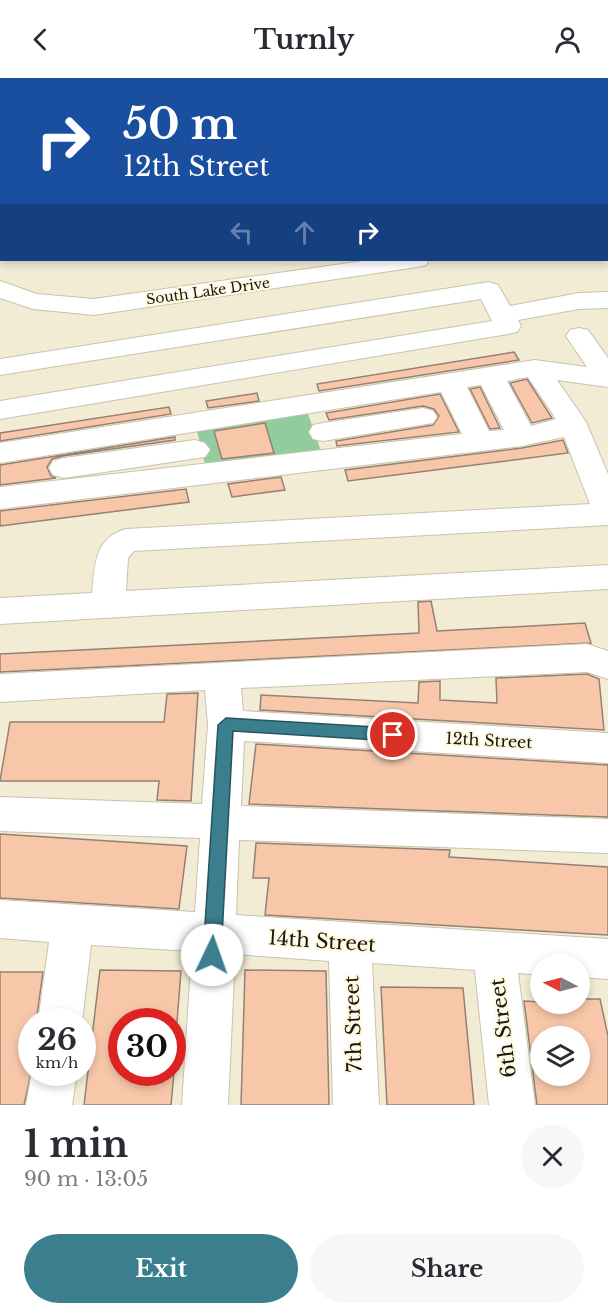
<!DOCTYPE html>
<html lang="en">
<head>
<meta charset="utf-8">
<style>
  body { margin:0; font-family:"Libre Baskerville",serif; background:#f7f7f7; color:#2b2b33; height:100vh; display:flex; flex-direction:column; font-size:22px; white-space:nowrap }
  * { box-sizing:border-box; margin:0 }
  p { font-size:20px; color:#7c7c81 }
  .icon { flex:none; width:33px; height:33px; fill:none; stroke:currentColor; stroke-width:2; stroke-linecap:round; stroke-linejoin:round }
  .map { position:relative; height:1027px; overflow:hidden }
  .side { display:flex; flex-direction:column; background:#fff; flex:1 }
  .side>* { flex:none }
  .hud { position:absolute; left:0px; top:0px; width:609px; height:183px; box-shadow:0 3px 9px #0003; background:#1a4fa0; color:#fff; overflow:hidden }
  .needle { width:39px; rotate:276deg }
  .fabs { position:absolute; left:530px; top:876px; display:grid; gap:12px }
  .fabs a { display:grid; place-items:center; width:60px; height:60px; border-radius:50%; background:#fff; box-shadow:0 3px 9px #0003; font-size:30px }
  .speed { position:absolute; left:18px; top:930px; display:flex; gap:12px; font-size:30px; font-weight:700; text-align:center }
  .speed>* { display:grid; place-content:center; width:78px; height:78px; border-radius:50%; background:#fff; box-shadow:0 3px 9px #0003; line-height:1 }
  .speed small { font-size:15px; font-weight:400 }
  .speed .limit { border:9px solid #d22; background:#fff; color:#111 }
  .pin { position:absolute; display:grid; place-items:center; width:51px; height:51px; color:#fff; margin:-26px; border:3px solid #fff; border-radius:50%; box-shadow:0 2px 6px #0007 }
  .me { position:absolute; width:66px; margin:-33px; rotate:3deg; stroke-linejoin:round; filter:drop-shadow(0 0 4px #0008) }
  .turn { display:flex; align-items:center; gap:21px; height:126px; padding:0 24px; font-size:27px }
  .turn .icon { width:78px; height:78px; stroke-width:2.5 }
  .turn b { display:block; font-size:42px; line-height:51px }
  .lanes { display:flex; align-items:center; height:57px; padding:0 24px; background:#0003; justify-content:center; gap:30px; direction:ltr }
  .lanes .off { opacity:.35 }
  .round { display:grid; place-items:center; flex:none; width:63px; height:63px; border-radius:32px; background:#f7f7f7 }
  .summary { display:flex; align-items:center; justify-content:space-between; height:102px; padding:0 24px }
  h1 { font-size:36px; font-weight:700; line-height:45px }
  .primary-button { display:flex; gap:12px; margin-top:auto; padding:12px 24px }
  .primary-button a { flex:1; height:69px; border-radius:36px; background:#3b7f8e; color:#fff; font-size:24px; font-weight:700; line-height:69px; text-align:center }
  .primary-button a+a { background:#f7f7f7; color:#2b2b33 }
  header { display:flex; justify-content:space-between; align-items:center; height:78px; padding:0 24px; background:#fff; font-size:27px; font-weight:700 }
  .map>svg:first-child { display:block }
  .green { fill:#91cc9f }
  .water { fill:#adc6f2 }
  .building { fill:#f8c7aa; stroke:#958074; stroke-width:1.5; fill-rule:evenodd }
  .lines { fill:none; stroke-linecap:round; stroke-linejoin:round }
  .minor-casing { stroke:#c8c3ac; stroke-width:2 }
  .minor { fill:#fff; fill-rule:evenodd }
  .route { fill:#3b7f8e; stroke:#26535c; stroke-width:1.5 }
  .labels { text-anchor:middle; stroke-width:4.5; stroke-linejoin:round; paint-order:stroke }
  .far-street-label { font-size:14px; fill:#19170f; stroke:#fff9e1 }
  .street-label { font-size:16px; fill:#19170f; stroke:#fff9e1 }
  .near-street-label { font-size:20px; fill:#19170f; stroke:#fff9e1 }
</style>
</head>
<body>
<header><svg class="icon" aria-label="back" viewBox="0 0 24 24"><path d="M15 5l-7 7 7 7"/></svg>Turnly<svg class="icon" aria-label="person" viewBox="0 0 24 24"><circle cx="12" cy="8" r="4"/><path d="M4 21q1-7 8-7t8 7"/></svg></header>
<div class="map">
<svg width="608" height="1027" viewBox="0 0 608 1027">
  <rect width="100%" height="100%" fill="#f2ecd4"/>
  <path class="green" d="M 307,333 L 322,376 L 206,390 L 196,349 Z"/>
  <path class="water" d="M 271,0 L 608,0 L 608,34 L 608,2 Z"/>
  <path class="building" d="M 514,274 L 519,282 L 319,313 L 317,306 Z
    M 527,301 L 552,340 L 532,345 L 510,305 Z
    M 480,309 L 500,350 L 490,351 L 470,311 Z
    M 257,315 L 259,323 L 208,330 L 206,323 Z
    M 440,316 L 459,354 L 337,368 L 336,363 L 433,347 L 439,338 L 434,331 L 423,328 L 329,342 L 326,335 Z
    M 169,329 L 171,336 L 0,363 L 0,355 Z
    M 265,345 L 274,375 L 222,381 L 214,353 Z
    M 175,359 L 175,362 L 63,378 L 52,381 L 47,389 L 51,398 L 56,400 L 0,407 L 0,387 Z
    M 563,362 L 568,375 L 348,403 L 345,392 L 522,370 Z
    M 281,399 L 285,412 L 232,419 L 228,406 Z
    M 186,411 L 189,424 L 0,448 L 0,433 Z
    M 431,523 L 437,553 L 585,545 L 591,565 L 0,594 L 0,576 L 419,555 L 418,524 Z
    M 587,596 L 599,601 L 604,652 L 260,632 L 261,617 L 418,625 L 419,604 L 440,603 L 440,622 L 497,625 L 496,600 Z
    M 198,615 L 191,723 L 157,722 L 159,703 L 0,703 L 10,644 L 164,644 L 167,616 Z
    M 256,666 L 608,687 L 608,739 L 249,726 Z
    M 0,756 L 187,768 L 179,831 L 0,820 Z
    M 256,765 L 450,772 L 449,779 L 608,789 L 608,857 L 265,837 L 269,800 L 253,800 Z
    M 100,892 L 181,893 L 177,944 L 122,944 L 122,994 L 174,994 L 171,1027 L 84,1027 Z
    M 245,892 L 326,893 L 329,1027 L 241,1027 Z
    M 0,894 L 43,894 L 36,944 L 32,944 L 32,991 L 24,1027 L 0,1027 Z
    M 381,909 L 463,910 L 474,1027 L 387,1027 Z
    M 579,921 L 600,921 L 608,958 L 608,1027 L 537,1027 L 524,923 L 579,926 ZM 540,958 L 579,958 L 579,998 L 540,998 Z"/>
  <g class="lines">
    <defs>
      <path id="minor" d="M 160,0 L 180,0 L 181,1 L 158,2 Z
        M 0,7 L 2,7 L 2,19 L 0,19 Z
        M 370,182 L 429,182 L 426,187 L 417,189 L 94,237 L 33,231 L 0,220 L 0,203 L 37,216 L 94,221 Z
        M 489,204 L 498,207 L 510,228 L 579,215 L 608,214 L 608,230 L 579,231 L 518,242 L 521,248 L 517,254 L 508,256 L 0,341 L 0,323 L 492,243 L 481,221 L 0,297 L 0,281 Z
        M 579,250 L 588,252 L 608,280 L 608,309 L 557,302 L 586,344 L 608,396 L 608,447 L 134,473 L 128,480 L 126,513 L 608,487 L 608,511 L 0,546 L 0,520 L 92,515 C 95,487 94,460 126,451 L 590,426 L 564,359 L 522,368 L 0,431 L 0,409 L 462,356 L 441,314 L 0,385 L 0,365 L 535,282 L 587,289 L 566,258 L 570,252 ZM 528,299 L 556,341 L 531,348 L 507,303 ZM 481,307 L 504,352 L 489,353 L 467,309 Z
        M 423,330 L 433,333 L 437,339 L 433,345 L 323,363 L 313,361 L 309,354 L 313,347 L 323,345 Z
        M 195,362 L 205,365 L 210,372 L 205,379 L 64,400 L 53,397 L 49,390 L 53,383 L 64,380 Z
        M 587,566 L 608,573 L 608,601 L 587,594 L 241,610 L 243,633 L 608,655 L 608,685 L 244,663 L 241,728 L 608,741 L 608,775 L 239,762 L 236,837 L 608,861 L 608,901 L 579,899 L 579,886 L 540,886 L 540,897 L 518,895 L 535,1027 L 489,1027 L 475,892 L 372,885 L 379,1027 L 333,1027 L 329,883 L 235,876 L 228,1027 L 182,1027 L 192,873 L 91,867 L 82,944 L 38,944 L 49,864 L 0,860 L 0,822 L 195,834 L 200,760 L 0,753 L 0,719 L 202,726 L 208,647 L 205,612 L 0,624 L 0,596 Z
        M 32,993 L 77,994 L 72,1027 L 26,1027 Z"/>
    </defs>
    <use href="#minor" class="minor-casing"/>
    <use href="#minor" class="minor"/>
  </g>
  <path class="route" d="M 226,640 L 393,650 L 401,657 L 393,663 L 233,653 L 221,877 L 218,883 L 212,885 L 206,883 L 203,877 L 218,647 Z"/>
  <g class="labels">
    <g class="far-street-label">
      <text transform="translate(208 213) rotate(-8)" y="5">South Lake Drive</text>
    </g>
    <g class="street-label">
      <text transform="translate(489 662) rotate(3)" y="6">12th Street</text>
    </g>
    <g class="near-street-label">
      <text transform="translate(322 863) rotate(4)" y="7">14th Street</text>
      <text transform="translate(353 946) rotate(-92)" y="7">7th Street</text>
      <text transform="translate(503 950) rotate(-97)" y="7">6th Street</text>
    </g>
  </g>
</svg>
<div class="fabs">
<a><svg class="needle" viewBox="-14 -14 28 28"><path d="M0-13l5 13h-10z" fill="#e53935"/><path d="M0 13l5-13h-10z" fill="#7c7c81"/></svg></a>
<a><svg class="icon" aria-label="layers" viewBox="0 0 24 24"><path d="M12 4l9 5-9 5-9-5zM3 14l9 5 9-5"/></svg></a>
</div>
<div class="speed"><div>26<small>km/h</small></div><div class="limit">30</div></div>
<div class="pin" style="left:393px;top:657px;background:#d93025"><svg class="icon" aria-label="arrive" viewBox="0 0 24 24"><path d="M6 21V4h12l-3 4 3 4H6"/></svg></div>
<svg class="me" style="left:212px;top:877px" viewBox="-20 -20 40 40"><circle r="19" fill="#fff"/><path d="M0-13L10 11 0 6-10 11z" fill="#3b7f8e"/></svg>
<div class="hud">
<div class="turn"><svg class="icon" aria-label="right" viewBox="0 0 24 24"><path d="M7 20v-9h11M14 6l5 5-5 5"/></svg><div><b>50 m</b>12th Street</div></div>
<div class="lanes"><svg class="icon off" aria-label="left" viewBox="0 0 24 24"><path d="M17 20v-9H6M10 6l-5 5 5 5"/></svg><svg class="icon off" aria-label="ahead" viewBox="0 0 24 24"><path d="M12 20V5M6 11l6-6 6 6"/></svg><svg class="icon" aria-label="right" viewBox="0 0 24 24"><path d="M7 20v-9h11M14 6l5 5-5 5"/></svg></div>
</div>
</div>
<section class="side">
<div class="summary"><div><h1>1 min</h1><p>90 m · 13:05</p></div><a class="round"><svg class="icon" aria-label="close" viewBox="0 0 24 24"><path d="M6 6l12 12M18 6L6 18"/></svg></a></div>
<div class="primary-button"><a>Exit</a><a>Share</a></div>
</section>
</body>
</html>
